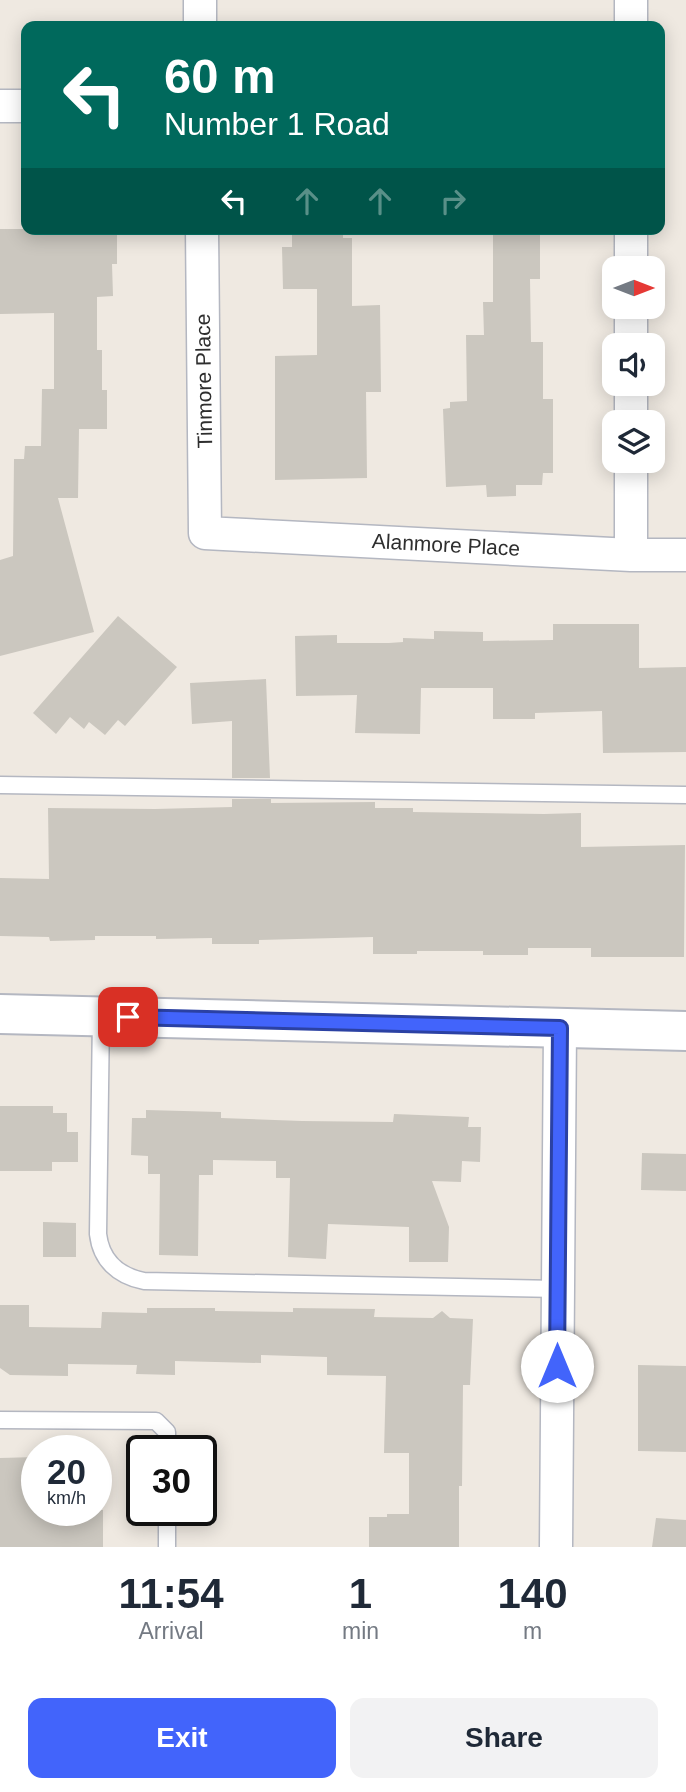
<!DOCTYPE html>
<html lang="en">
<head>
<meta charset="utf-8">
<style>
  body { margin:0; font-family:Arial,sans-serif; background:#f2f2f3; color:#1f2937; height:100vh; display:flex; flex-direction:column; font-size:26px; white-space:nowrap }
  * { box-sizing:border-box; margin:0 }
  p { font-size:23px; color:#747a83 }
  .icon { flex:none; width:38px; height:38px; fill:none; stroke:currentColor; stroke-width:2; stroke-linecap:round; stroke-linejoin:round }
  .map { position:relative; height:1547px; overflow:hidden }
  .sheet { display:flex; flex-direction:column; background:#fff; flex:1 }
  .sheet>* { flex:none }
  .hud { position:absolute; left:21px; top:21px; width:644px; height:214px; border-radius:14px; box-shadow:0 4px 18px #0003; background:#00695c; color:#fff; overflow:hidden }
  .needle { width:46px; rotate:90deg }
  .buttons { position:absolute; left:602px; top:256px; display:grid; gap:14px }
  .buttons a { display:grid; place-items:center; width:63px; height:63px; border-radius:14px; background:#fff; box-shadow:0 4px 18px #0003; font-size:35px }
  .speed { position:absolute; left:21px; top:1435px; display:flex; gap:14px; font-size:35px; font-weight:700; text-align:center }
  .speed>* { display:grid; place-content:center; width:91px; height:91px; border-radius:50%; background:#fff; box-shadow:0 4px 18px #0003; line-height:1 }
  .speed small { font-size:18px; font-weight:400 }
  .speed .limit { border:4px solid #111; border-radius:10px; background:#fff; color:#111 }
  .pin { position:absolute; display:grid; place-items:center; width:60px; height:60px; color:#fff; margin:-30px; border-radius:14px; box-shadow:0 4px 10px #0006 }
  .me { position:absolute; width:77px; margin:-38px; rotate:0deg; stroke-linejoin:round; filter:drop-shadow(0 0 5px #0008) }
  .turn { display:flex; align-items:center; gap:24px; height:147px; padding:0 28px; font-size:32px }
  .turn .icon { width:91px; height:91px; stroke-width:2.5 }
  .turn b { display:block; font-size:49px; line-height:60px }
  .lanes { display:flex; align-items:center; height:66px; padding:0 28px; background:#0003; justify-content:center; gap:35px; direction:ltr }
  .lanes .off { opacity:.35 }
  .eta { display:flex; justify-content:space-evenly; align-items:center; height:119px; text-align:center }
  .eta b { font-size:42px; font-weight:800; line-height:49px }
  .cta { display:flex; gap:14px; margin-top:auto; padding:14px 28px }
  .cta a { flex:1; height:80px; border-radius:14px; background:#4264fb; color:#fff; font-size:28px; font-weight:800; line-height:80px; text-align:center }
  .cta a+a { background:#f2f2f3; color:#1f2937 }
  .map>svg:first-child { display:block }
  .building { fill:#cbc7bf }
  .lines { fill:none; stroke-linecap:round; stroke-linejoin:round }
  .service-casing { stroke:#b4b7c1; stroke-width:19 }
  .minor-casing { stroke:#b4b7c1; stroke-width:35 }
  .secondary-casing { stroke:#b4b7c1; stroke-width:42 }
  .service { stroke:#fff; stroke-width:16 }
  .minor { stroke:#fff; stroke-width:32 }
  .secondary { stroke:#fff; stroke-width:38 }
  .route-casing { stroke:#2b41a3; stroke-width:18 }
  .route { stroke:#4264fb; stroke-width:12 }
  .labels { text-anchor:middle; stroke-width:7; stroke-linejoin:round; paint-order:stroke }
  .street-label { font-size:21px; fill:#2e2e2e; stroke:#fff }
</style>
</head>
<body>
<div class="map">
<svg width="686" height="1547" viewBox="0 0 686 1547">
  <rect width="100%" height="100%" fill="#efe9e1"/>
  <path class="building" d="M 0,229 L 117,229 L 117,264 L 112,264 L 113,296 L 97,297 L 97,350 L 102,350 L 102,390 L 107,390 L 107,429 L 79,429 L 78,498 L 58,498 L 94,632 L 0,656 L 0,560 L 13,556 L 14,459 L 24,459 L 25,446 L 41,446 L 42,389 L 54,389 L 54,313 L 0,314 Z
    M 292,229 L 343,229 L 343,238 L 352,238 L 352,306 L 380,305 L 381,392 L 366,392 L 367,478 L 275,480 L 275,356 L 317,355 L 317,289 L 283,289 L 282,247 L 292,247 Z
    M 493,229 L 540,229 L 540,279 L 530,279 L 531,342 L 543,342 L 543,399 L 553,399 L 553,473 L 543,473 L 542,485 L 516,485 L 516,496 L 487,497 L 486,485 L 446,487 L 443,409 L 450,408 L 450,402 L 467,401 L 466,335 L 484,335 L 483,302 L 493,302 Z
    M 118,616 L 177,667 L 125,726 L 118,720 L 105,735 L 89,722 L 84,729 L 70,717 L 56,734 L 33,713 Z
    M 553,624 L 639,624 L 639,668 L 686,667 L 686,752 L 603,753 L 602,711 L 535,713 L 535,719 L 493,719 L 493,688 L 421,688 L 420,734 L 355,733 L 357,695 L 296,696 L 295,636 L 337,635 L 337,643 L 389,643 L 403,642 L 403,638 L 434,639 L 434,631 L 483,632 L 483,641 L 553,640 Z
    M 266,679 L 270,778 L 232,778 L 232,721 L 192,724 L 190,683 Z
    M 232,799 L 271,799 L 271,803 L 375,802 L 375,808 L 413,808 L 413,812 L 544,814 L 581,813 L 581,847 L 685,845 L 684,957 L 591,957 L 591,948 L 528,948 L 528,955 L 483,955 L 483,951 L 417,951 L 417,954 L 373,954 L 373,937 L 259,940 L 259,944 L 212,944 L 212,938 L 156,939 L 156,936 L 95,936 L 95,940 L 50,941 L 49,937 L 0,936 L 0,878 L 49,879 L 48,808 L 155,809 L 232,807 Z
    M 0,1106 L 53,1106 L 53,1113 L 67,1113 L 67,1132 L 78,1132 L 78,1162 L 52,1162 L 52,1171 L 0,1171 Z
    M 146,1110 L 221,1112 L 221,1118 L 302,1121 L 393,1122 L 394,1114 L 469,1117 L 468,1127 L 481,1127 L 480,1162 L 462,1161 L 461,1182 L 432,1181 L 449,1227 L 448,1262 L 409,1262 L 409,1227 L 328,1224 L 326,1259 L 288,1257 L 290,1178 L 276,1178 L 276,1161 L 213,1160 L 213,1175 L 199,1175 L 198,1256 L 159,1255 L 160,1174 L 148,1174 L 148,1156 L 131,1155 L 132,1118 L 146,1118 Z
    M 642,1153 L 686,1154 L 686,1191 L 641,1190 Z
    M 43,1222 L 76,1223 L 76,1257 L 43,1257 Z
    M 0,1305 L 29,1305 L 29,1327 L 101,1328 L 102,1312 L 147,1313 L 147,1308 L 215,1308 L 215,1311 L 293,1312 L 293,1308 L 375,1309 L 374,1317 L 433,1318 L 442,1311 L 450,1318 L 473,1319 L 470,1385 L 463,1385 L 462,1486 L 459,1486 L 459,1547 L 369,1547 L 369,1517 L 387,1517 L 387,1514 L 409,1514 L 409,1453 L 384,1453 L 386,1376 L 327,1375 L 327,1357 L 261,1355 L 261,1363 L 175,1361 L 175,1375 L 136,1374 L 137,1365 L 68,1364 L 68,1376 L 10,1375 L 0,1368 Z
    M 638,1365 L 686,1366 L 686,1452 L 638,1451 Z
    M 37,1457 L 37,1510 L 103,1510 L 103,1547 L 0,1547 L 0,1458 Z
    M 656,1518 L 686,1520 L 686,1547 L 652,1547 Z"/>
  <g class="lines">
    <defs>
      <path id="service" d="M 0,785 L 686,795
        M 101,1016 L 98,1234 C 101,1260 118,1276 144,1281 L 558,1289
        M 0,1420 L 156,1421 L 167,1432 L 167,1451
        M 167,1510 L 167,1547"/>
      <path id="minor" d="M 200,0 L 200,26
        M 631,0 L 631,26
        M 0,106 L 26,106
        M 202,229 L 205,533 L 631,555 L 686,555
        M 631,229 L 631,268
        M 631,306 L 631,345
        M 631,383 L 631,422
        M 631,460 L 631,555
        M 556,1547 L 560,1028"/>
      <path id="secondary" d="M 0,1014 L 686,1031"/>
    </defs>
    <use href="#service" class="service-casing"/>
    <use href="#minor" class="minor-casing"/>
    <use href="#secondary" class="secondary-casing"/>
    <use href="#service" class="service"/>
    <use href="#minor" class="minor"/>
    <use href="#secondary" class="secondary"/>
  </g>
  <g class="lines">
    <defs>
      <path id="route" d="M 128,1017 L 560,1028 L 557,1366"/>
    </defs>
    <use href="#route" class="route-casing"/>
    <use href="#route" class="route"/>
  </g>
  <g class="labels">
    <g class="street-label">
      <text transform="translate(204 381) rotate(-91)" y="7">Tinmore Place</text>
      <text transform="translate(446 545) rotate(3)" y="7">Alanmore Place</text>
    </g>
  </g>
</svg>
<div class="buttons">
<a><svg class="needle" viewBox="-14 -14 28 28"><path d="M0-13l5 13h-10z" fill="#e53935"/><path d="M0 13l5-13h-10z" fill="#747a83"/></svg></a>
<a><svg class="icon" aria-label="sound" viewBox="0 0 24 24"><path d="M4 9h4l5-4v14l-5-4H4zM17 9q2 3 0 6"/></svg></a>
<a><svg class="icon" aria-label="layers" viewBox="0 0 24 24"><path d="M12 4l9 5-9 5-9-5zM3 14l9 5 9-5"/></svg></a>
</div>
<div class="speed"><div>20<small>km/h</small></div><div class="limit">30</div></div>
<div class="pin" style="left:128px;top:1017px;background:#d93025"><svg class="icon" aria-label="arrive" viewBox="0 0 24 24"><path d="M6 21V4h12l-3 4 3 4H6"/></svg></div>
<svg class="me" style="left:557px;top:1366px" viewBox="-20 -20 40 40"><circle r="19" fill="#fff"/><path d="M0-13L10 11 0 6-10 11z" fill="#4264fb"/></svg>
<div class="hud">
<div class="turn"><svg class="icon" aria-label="left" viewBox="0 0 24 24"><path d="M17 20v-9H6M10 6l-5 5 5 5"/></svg><div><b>60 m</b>Number 1 Road</div></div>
<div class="lanes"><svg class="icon" aria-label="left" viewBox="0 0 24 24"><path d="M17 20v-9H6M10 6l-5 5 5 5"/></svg><svg class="icon off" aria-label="ahead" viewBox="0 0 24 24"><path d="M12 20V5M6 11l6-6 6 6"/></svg><svg class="icon off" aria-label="ahead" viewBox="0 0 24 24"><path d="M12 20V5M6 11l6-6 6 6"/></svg><svg class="icon off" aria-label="right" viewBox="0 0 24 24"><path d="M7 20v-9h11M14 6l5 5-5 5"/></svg></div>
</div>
</div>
<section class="sheet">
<div class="eta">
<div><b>11:54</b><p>Arrival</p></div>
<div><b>1</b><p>min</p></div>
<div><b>140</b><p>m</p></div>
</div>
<div class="cta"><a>Exit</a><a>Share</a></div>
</section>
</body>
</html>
